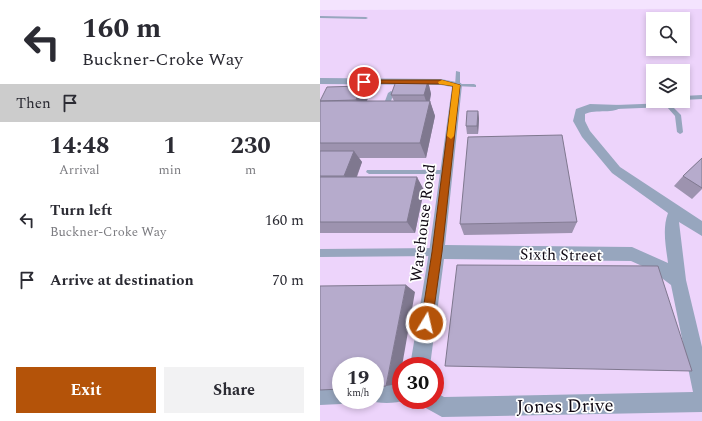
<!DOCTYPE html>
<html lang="en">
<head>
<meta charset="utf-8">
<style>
  body { margin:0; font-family:Spectral,serif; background:#f2f2f3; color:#2b2b33; height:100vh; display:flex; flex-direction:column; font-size:15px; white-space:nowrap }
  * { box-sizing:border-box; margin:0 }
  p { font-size:13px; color:#7c7c81 }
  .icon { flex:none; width:22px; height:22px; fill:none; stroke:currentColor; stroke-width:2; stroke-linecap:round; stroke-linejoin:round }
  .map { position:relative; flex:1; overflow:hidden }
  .details { display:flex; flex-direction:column; background:#fff; width:320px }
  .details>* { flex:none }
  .hud { background:#fff; color:#2b2b33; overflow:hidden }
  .fabs { position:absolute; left:326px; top:12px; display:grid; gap:8px }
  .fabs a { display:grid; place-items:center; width:44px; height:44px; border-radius:0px; background:#fff; box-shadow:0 2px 6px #0003; font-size:20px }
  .speed { position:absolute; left:12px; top:357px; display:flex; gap:8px; font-size:20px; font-weight:700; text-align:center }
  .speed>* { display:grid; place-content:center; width:52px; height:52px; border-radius:50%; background:#fff; box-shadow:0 2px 6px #0003; line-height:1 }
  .speed small { font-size:10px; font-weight:400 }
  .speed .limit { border:6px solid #d22; background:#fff; color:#111 }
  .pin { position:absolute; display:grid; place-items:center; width:34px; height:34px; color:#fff; margin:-17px; border:2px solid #fff; border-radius:50%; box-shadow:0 1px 4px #0007 }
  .me { position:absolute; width:44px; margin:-22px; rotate:9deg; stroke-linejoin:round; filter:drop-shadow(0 0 3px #0008) }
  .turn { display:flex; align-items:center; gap:14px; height:84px; padding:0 16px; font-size:18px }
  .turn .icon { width:52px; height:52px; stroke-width:2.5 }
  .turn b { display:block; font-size:28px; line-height:34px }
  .then { display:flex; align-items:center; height:38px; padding:0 16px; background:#0003; gap:8px; font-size:15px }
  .eta { display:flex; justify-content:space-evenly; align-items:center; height:68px; text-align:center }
  .eta b { font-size:24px; font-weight:700; line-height:28px }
  .action { display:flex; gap:8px; margin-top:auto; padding:8px 16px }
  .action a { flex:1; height:46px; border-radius:0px; background:#b45309; color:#fff; font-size:16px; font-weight:700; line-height:46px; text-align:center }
  .action a+a { background:#f2f2f3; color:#2b2b33 }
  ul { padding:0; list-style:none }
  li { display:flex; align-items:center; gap:12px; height:60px; padding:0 16px }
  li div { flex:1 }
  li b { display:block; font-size:15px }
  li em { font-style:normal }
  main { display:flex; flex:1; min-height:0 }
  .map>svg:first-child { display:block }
  .built { fill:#edd4fb; fill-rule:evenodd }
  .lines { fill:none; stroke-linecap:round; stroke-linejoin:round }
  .lane { fill:#97a6be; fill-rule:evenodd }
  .street { fill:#97a6be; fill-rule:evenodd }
  .wall { fill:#9d93af }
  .shaded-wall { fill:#7f788f }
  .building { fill:#b6abcc; stroke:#7f788f }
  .route { fill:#b45309; stroke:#753606 }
  .slow { fill:#f59e0b }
  .labels { text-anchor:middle; stroke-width:3.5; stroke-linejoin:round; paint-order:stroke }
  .street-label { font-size:16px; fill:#0f0813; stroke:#fff }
  .near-street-label { font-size:19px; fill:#0f0813; stroke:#fff }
</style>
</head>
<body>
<main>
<section class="details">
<div class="hud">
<div class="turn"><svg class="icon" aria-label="left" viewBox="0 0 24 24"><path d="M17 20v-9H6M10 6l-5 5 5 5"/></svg><div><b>160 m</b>Buckner-Croke Way</div></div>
<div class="then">Then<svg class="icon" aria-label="arrive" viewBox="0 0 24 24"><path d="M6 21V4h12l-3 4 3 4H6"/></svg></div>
</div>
<div class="eta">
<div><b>14:48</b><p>Arrival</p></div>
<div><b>1</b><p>min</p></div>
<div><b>230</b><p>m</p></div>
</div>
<ul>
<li><svg class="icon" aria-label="left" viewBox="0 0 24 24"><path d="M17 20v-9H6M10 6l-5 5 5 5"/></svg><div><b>Turn left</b><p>Buckner-Croke Way</p></div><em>160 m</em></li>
<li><svg class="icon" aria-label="arrive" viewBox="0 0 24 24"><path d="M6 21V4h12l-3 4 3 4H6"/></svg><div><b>Arrive at destination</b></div><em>70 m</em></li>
</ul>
<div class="action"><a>Exit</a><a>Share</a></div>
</section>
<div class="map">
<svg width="382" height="421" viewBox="0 0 382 421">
  <rect width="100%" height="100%" fill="#f4e4fe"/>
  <path class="built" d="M 382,9 L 382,421 L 0,421 L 0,10 ZM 333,19 L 363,19 L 363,49 L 333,49 ZM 333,71 L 363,71 L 363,101 L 333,101 ZM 21,366 L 55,366 L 55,400 L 21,400 ZM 81,366 L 115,366 L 115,400 L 81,400 Z"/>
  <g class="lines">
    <path class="lane" d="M 0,16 L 46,17 L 48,18 L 46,19 L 0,18 Z
      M 136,71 L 140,72 L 140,84 L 154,84 L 156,85 L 156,87 L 135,86 Z
      M 71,91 L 74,93 L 68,109 L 67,110 L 63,110 L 62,109 L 68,93 Z
      M 382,95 L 382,99 L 363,100 L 363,96 Z
      M 348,103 L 350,104 L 361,115 L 363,132 L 362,133 L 360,134 L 357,132 L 355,116 L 347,107 L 296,109 L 293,107 L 296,105 Z
      M 47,170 L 127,170 L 130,172 L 127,174 L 49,174 L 46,172 Z
      M 117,248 L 120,249 L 121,252 L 120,255 L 117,256 L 0,257 L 0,249 Z"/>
    <path class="street" d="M 0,78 L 121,79 L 141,83 L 142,85 L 125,245 L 312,247 L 348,263 C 346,247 342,229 348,213 L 292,173 L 262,137 L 253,121 L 256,109 L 270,104 L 300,105 L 301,107 C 296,114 275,109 265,114 L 265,121 L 270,131 L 300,167 L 382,221 L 382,236 L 359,222 L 366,280 L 382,347 L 382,412 L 122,417 L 104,407 L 101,400 L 115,400 L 115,392 L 124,397 L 373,392 L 351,285 L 331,270 L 311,261 L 124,259 L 110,366 L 90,366 L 109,252 L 132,87 L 121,85 L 0,84 Z
      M 81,382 L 81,400 L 86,400 C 75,404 58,404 48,400 L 55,400 L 55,383 Z
      M 21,384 L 21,400 L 28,401 L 21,404 L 0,405 L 0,385 Z"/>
  </g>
  <path class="wall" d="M 108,81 L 111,94 L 110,101 L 115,116 L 106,158 L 39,158 L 42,162 L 37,177 L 104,190 L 95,233 L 0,233 L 0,101 L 48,98 L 47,101 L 74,101 L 71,95 Z
    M 158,111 L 159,119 L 158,134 L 147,134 L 146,126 Z
    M 382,158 L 382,189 L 372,199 L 354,186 L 363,176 Z
    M 257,222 L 252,233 L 144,235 L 140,224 Z"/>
  <path class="shaded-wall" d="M 108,81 L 111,94 L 108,107 L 104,95 Z
    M 42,86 L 48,98 L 42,112 L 36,100 Z
    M 110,101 L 115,116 L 106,158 L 100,143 Z
    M 158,111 L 159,119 L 158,134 L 157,126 Z
    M 34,151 L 42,162 L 33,186 L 24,176 Z
    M 97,177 L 104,190 L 95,233 L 87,222 Z
    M 86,285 L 95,292 L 82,366 L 81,366 L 81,370 L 78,384 L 66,386 Z"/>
  <path class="building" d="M 76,81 L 108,81 L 104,95 L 71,95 Z
    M 42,86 L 36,100 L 0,101 L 7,87 Z
    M 0,101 L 110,101 L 100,143 L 0,143 Z
    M 147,111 L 158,111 L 157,126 L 146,126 Z
    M 242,135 L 257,222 L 140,224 L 148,137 Z
    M 0,151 L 34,151 L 24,176 L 0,176 Z
    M 382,158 L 382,188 L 363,176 Z
    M 0,177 L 97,177 L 87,222 L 0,222 Z
    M 137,265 L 338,266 L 372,371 L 125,366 Z
    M 86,285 L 66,386 L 55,387 L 55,366 L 21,366 L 21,389 L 0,390 L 0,286 Z"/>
  <path class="route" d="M 44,80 L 121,80 L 140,85 L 122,252 L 112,323 L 111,327 L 106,329 L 102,327 L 101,323 L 112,252 L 133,86 L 121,84 L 42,83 L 42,80 Z"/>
  <path class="slow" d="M 122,80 L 140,85 L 134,136 L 131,139 L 127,136 L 133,86 L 119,84 L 118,82 Z"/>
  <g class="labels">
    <g class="street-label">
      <text transform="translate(102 223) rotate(-83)" y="6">Warehouse Road</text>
      <text transform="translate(241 254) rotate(1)" y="6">Sixth Street</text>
    </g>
    <g class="near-street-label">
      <text transform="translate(245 405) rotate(-1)" y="7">Jones Drive</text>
    </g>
  </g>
</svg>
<div class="fabs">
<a><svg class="icon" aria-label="search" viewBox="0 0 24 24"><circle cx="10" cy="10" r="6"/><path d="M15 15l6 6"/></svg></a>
<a><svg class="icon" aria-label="layers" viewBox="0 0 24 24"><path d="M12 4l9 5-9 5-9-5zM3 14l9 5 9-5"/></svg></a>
</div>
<div class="speed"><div>19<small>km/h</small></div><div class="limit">30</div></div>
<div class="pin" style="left:44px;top:82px;background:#d93025"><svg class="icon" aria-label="arrive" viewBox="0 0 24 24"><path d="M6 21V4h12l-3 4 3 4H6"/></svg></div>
<svg class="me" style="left:106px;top:323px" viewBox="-20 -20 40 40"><circle r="17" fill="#b45309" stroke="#fff" stroke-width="3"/><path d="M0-11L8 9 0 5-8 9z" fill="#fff"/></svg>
</div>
</main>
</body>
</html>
